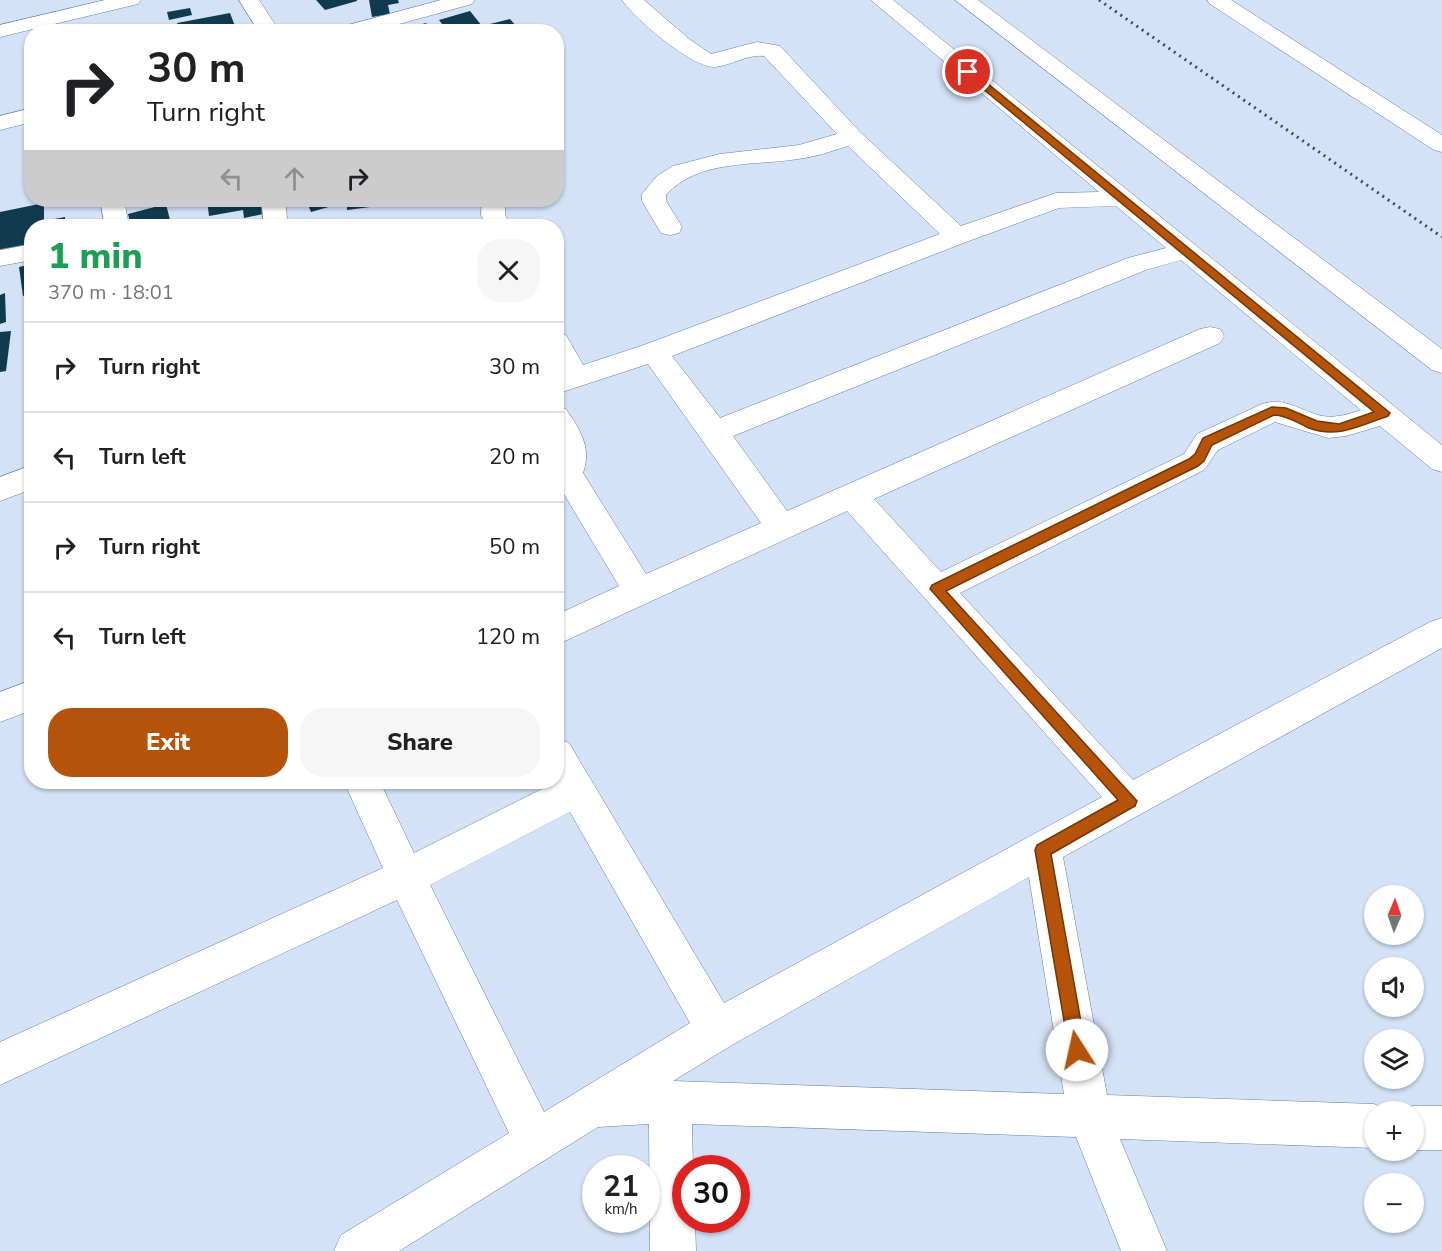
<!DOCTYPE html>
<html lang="en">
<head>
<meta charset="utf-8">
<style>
  body { margin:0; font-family:"Nunito Sans",sans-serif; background:#f6f6f6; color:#202124; height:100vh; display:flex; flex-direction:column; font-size:22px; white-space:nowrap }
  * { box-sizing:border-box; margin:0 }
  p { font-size:20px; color:#757577 }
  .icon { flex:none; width:33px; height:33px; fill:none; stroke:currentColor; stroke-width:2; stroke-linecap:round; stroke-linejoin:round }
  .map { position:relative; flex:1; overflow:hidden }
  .drawer { position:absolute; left:24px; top:219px; width:540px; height:570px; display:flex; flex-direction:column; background:#fff; border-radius:24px; box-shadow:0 2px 4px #0004 }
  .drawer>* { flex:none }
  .guide { position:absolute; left:24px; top:24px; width:540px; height:183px; border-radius:24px; box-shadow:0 2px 4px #0004; background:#fff; color:#202124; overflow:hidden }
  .needle { width:39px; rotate:2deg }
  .fabs { position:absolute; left:1364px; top:885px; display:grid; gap:12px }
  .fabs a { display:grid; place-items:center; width:60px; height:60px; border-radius:50%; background:#fff; box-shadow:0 2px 4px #0004; font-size:30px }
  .speed { position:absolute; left:582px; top:1155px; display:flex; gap:12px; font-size:30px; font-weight:700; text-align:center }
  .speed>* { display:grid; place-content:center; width:78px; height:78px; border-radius:50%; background:#fff; box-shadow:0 2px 4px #0004; line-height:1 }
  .speed small { font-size:15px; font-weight:400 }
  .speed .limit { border:9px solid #d22; background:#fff; color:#111 }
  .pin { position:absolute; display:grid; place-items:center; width:51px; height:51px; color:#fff; margin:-26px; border:3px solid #fff; border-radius:50%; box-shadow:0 2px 6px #0007 }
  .me { position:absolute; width:66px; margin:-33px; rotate:350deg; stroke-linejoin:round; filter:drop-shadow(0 0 4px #0008) }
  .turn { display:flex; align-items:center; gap:21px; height:126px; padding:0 24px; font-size:27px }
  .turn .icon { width:78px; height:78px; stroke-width:2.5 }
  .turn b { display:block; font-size:42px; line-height:51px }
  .lanes { display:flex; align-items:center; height:57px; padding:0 24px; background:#0003; justify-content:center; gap:30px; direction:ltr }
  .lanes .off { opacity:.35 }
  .round { display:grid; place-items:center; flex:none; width:63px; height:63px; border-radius:24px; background:#f6f6f6 }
  .overview { display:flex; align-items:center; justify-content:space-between; height:102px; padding:0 24px }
  h1 { font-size:36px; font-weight:800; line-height:45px; color:#1e9e55 }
  .primary-button { display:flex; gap:12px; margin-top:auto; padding:12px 24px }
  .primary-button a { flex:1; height:69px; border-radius:24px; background:#b45309; color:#fff; font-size:24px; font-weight:800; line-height:69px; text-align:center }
  .primary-button a+a { background:#f6f6f6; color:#202124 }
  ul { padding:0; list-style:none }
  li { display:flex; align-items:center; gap:18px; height:90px; padding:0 24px; border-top:2px solid #e0e0e0 }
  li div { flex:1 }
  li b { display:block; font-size:22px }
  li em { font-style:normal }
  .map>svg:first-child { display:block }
  .building { fill:#103b4f }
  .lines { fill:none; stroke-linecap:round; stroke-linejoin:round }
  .minor-casing { stroke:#5d81ad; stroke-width:1 }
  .minor { fill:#fff; fill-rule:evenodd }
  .rail { stroke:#3e4a5b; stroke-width:3; stroke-dasharray:2 4.5; stroke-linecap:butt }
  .route { fill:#b45309; stroke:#753606; stroke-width:1.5 }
</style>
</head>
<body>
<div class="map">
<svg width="1442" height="1251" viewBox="0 0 1442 1251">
  <rect width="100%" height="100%" fill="#d3e2f6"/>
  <path class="building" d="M 316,0 L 357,0 L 357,1 L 325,10 Z
    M 369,0 L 398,0 L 399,3 L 388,5 L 390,14 L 372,17 Z
    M 190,8 L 192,15 L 169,20 L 167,12 Z
    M 470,11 L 482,26 L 510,19 L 517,27 L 499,32 L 448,32 L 439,20 Z
    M 230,13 L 235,26 L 222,29 L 223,32 L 180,32 L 177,23 Z
    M 426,23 L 432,32 L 398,32 L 398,31 Z
    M 207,200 L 261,200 L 263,214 L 244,218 L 243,210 L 209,216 Z
    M 306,200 L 337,200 L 339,204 L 311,212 Z
    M 347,200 L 377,200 L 378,206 L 347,210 Z
    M 44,203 L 44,221 L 65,217 L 65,226 L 32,226 L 32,251 L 0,257 L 0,212 Z
    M 166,204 L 170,220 L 146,226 L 131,226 L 128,214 Z
    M 32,264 L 32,294 L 23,296 L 19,267 Z
    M 5,293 L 6,322 L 0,324 L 0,295 Z
    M 11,331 L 6,371 L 0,372 L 0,332 Z"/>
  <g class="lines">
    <defs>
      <path id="minor" d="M 105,0 L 141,0 L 138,4 L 0,37 L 0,25 Z
        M 239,0 L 259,0 L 280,32 L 259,32 Z
        M 441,0 L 475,0 L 472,4 L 370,32 L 334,32 L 337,28 Z
        M 622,0 L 644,0 L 689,39 L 711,54 L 757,42 L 780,46 L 860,132 L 961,226 L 1056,193 L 1099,192 L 871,0 L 893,0 L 1442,445 L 1442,472 L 1432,469 L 1380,426 L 1346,436 L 1328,438 L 1275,422 L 1218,450 L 1204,470 L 960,593 L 1133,780 L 1430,622 L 1442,618 L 1442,648 L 1063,857 L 1107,1095 L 1374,1104 L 1390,1112 L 1374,1112 L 1374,1148 L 1120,1139 L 1167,1251 L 1121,1251 L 1076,1137 L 692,1124 L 693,1168 L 686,1168 L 686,1220 L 695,1220 L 696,1251 L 650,1251 L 649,1124 L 598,1127 L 399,1251 L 334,1251 L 341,1235 L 509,1133 L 397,900 L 0,1085 L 0,1042 L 383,868 L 344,782 L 380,782 L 414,853 L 556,782 L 556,738 L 569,743 L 724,1003 L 1102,797 L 847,511 L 556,645 L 556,615 L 619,586 L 561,489 L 556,490 L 556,406 L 566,409 C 580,430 592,447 583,473 L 646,574 L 761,523 L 648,364 L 556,394 L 556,374 L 560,373 L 556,367 L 556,333 L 566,335 L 583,365 L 644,345 L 940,234 L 848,146 C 832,151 815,157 798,159 C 754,166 698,159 666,195 L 666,201 L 682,227 L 679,233 L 670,235 L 661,233 L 642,201 L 642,194 L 657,176 L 673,166 L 720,154 L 799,145 L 837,134 L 764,56 C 748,54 732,65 715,67 C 692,68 635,19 622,0 ZM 1116,206 L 1166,248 L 1128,258 L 720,418 L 672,356 L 966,242 L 1059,208 ZM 1181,260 L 1361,410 C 1347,415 1332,419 1318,415 C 1298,409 1283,397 1262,404 L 1197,434 L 1184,454 L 941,572 L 874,499 L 1220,343 L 1224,336 L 1220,329 L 1210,327 L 1200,329 L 787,511 L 733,436 L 1146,270 ZM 570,812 L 690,1023 L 544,1112 L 430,885 ZM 1029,877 L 1064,1094 L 673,1081 L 732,1045 Z
        M 955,0 L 978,0 L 1442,349 L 1442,373 L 1432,370 Z
        M 1207,0 L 1231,0 L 1442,135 L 1442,152 L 1434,150 L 1210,4 Z
        M 32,108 L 32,122 L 0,130 L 0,116 Z
        M 100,200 L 124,200 L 129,226 L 105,226 Z
        M 261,200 L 285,200 L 288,226 L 264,226 Z
        M 482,200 L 506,200 L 505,215 L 511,226 L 487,226 L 481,215 Z
        M 32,244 L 32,260 L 0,266 L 0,250 Z
        M 32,465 L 32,489 L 0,501 L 0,477 Z
        M 32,680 L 32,710 L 0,722 L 0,692 Z
        M 1413,1106 L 1442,1106 L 1442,1150 L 1413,1150 L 1413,1112 L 1401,1112 Z"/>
    </defs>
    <use href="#minor" class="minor-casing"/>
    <use href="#minor" class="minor"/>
    <path class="rail" d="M 1099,0 L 1442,237"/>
  </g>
  <path class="route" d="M 965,70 L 971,70 L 1390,413 L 1388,416 C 1362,425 1337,439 1309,428 C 1298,423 1286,415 1274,415 L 1212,445 L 1204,461 L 1198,466 L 946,591 L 1137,801 L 1135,806 L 1051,854 L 1086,1050 L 1084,1056 L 1077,1059 L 1071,1056 L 1069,1050 L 1035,850 L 1037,845 L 1118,800 L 930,589 L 932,585 L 1189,459 L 1195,454 L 1203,438 L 1272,407 L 1286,408 L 1317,421 L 1339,424 L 1374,412 L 965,74 Z"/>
</svg>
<div class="fabs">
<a><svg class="needle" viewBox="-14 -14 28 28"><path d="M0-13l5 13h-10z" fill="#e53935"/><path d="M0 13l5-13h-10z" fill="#757577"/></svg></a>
<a><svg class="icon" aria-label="sound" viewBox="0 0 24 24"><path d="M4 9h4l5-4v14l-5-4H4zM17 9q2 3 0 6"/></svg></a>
<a><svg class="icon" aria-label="layers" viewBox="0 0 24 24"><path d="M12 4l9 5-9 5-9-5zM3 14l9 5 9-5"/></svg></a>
<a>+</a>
<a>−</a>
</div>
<div class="speed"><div>21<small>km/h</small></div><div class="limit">30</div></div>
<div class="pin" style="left:968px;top:72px;background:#d93025"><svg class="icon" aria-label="arrive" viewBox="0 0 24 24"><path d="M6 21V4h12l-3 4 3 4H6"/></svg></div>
<svg class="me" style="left:1077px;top:1050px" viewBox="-20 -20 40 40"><circle r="19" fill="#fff"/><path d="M0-13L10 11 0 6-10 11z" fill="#b45309"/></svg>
<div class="guide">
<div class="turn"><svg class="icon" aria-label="right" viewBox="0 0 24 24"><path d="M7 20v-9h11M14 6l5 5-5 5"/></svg><div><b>30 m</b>Turn right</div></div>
<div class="lanes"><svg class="icon off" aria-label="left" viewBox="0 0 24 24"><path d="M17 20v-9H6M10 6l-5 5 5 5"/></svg><svg class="icon off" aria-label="ahead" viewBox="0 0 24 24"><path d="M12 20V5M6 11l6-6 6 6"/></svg><svg class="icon" aria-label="right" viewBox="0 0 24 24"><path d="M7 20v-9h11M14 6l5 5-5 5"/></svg></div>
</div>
<section class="drawer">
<div class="overview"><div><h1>1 min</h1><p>370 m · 18:01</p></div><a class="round"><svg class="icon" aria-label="close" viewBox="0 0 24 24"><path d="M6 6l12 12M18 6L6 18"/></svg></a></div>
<ul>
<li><svg class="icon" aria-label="right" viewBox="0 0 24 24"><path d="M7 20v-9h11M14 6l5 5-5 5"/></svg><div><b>Turn right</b></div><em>30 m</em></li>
<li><svg class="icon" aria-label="left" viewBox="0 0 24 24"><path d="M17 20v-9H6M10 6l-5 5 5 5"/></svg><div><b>Turn left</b></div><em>20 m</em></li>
<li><svg class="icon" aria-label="right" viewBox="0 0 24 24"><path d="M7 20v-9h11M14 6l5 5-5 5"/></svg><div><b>Turn right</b></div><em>50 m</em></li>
<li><svg class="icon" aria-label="left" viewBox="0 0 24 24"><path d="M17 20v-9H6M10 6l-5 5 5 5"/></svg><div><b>Turn left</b></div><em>120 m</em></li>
</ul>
<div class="primary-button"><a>Exit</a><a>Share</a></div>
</section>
</div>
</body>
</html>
